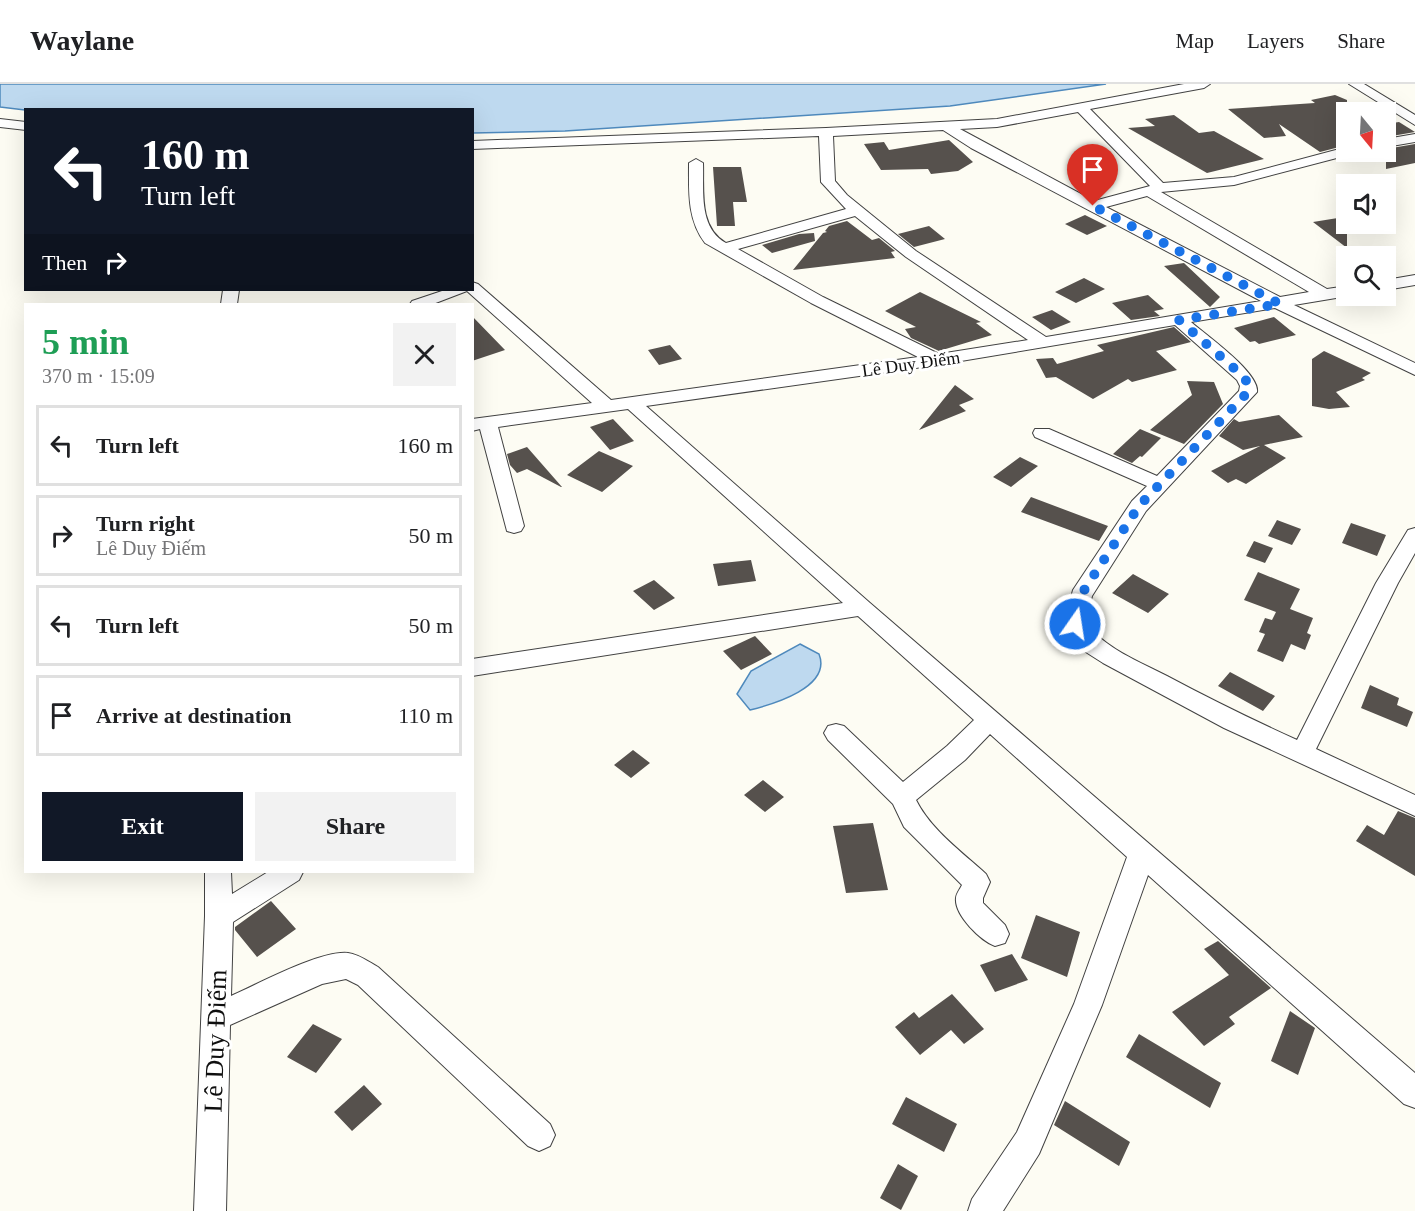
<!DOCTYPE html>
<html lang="en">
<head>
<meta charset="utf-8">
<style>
  body { margin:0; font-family:"Times New Roman",serif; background:#f2f2f2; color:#202124; height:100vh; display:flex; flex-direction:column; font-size:22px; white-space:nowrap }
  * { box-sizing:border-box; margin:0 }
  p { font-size:20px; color:#757577 }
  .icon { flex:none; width:33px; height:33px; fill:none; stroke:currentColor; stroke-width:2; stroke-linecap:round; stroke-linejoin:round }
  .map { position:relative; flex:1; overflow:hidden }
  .drawer { position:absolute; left:24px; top:219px; width:450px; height:570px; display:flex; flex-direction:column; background:#fff; border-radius:0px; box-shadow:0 6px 24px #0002 }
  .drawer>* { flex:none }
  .banner { position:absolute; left:24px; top:24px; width:450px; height:183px; border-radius:0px; box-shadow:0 6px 24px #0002; background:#111827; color:#fff; overflow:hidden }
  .needle { width:39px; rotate:162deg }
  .controls { position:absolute; left:1336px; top:18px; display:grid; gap:12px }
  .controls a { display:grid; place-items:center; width:60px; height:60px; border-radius:0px; background:#fff; box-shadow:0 6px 24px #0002; font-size:30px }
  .pin { position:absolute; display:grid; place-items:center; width:51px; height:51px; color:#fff; margin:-62px -26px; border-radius:50% 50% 50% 0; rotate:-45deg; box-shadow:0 0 6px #0007 }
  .pin .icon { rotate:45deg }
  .me { position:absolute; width:66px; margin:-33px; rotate:13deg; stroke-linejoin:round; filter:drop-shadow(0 0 4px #0008) }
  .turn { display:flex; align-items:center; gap:21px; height:126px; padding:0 18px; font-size:27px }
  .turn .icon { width:78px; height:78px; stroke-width:2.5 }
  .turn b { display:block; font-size:42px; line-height:51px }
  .then { display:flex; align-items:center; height:57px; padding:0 18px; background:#0003; gap:12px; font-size:22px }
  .round { display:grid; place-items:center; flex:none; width:63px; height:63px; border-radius:0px; background:#f2f2f2 }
  .overview { display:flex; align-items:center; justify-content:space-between; height:102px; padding:0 18px }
  h1 { font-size:36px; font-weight:700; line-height:45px; color:#1e9e55 }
  .cta { display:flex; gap:12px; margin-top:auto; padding:12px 18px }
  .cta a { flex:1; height:69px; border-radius:0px; background:#111827; color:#fff; font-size:24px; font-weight:700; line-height:69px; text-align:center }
  .cta a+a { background:#f2f2f2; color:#202124 }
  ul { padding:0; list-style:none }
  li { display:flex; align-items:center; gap:18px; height:81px; margin:0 12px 9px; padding:0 6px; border:3px solid #e0e0e0; border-radius:0px }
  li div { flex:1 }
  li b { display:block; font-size:22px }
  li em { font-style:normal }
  header { display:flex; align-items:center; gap:36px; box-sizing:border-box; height:84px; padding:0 30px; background:#fff; border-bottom:2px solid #e0e0e0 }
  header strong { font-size:28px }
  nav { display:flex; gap:33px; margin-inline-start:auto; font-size:21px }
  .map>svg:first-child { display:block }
  .water { fill:#bed9ef; stroke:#4e89bc; stroke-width:1.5 }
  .building { fill:#56514d }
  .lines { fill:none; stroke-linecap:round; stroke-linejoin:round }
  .minor-casing { stroke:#424242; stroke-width:2 }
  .minor { fill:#fff; fill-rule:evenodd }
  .route { stroke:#1a73e8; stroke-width:10; stroke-dasharray:0 18 }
  .labels { text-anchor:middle; stroke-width:6; stroke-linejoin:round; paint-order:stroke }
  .far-street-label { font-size:18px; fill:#0f0f0f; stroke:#fff }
  .near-street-label { font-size:26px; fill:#0f0f0f; stroke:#fff }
</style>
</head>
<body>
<header>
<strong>Waylane</strong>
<nav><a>Map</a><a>Layers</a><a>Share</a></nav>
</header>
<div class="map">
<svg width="1415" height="1127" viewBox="0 0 1415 1127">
  <rect width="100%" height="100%" fill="#fdfcf3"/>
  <path class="water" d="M 0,0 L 1106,0 L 950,22 L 565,47 L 473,49 L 472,26 L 25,26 L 0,23 Z
    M 800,560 L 819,570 C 832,603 774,620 750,626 L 737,610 L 751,587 Z"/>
  <path class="building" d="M 1335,11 L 1347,16 L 1347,61 L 1320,68 L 1279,40 L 1286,52 L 1264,54 L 1228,25 L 1315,19 L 1311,16 Z
    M 1174,31 L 1199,49 L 1214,47 L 1264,75 L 1207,89 L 1128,44 L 1155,42 L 1145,35 Z
    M 1399,38 L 1415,48 L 1386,53 L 1386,40 Z
    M 949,56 L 973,78 L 958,87 L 931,90 L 928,85 L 881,86 L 864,60 L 884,58 L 889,66 Z
    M 1415,60 L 1415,79 L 1386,85 L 1386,65 Z
    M 713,83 L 741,83 L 747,118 L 733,118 L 735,142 L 717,142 Z
    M 1085,131 L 1107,142 L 1087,151 L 1065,140 Z
    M 1344,133 L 1347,140 L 1352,140 L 1364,148 L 1347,150 L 1347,164 L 1313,138 Z
    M 847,137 L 872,156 L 879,154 L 895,167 L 891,168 L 895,174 L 793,186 L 823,149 L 827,148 L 825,147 L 829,142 Z
    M 929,142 L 945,155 L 914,163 L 898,150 Z
    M 814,149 L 815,157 L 772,169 L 762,161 L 799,150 Z
    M 1184,179 L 1220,213 L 1210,223 L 1164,182 Z
    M 1084,194 L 1105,205 L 1076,219 L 1055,208 Z
    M 920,208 L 981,238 L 976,239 L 992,251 L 939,267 L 911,254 L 905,245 L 916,243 L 885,227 Z
    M 1148,211 L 1164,225 L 1154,227 L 1160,232 L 1131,236 L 1112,219 Z
    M 1052,226 L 1071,238 L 1051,246 L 1032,233 Z
    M 472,232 L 505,266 L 472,277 Z
    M 1274,233 L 1296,251 L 1259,260 L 1255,257 L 1250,258 L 1234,244 Z
    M 1174,243 L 1191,258 L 1156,267 L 1177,286 L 1132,298 L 1128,295 L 1093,315 L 1056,293 L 1046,294 L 1036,275 L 1053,274 L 1057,280 L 1104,267 L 1097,261 Z
    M 670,261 L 682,275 L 659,281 L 648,266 Z
    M 1324,267 L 1371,289 L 1362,294 L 1365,296 L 1336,308 L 1350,323 L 1329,325 L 1312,322 L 1312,275 Z
    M 1187,297 L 1214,298 L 1223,320 L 1184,360 L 1150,346 L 1192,311 Z
    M 955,301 L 974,315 L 959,321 L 966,327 L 919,346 Z
    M 1279,331 L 1303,353 L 1264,361 L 1286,374 L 1246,400 L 1236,395 L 1228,399 L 1211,387 L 1260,362 L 1243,366 L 1219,352 L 1234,335 L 1239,338 Z
    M 613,335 L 634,357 L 610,366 L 590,343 Z
    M 1140,345 L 1161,354 L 1142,373 L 1140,372 L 1132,379 L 1113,370 Z
    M 527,363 L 562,403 L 561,403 L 527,385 L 517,389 L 510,381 L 507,370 Z
    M 599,367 L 633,382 L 602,408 L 567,391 Z
    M 1020,373 L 1038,382 L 1011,403 L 993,393 Z
    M 1031,413 L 1108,442 L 1099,457 L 1021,428 Z
    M 1277,436 L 1301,445 L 1292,461 L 1268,452 Z
    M 1351,439 L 1386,451 L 1377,472 L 1342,459 Z
    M 1254,457 L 1273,464 L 1265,479 L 1246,472 Z
    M 751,476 L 756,497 L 718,502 L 713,480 Z
    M 1258,488 L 1300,505 L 1290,525 L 1313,534 L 1307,549 L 1311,551 L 1305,566 L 1291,560 L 1283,578 L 1257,567 L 1265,550 L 1259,548 L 1265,534 L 1272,536 L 1276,528 L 1244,516 Z
    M 1133,490 L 1169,510 L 1148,529 L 1112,509 Z
    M 654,496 L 675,514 L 654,526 L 633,507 Z
    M 755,552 L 772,570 L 741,586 L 723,567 Z
    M 1230,588 L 1275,612 L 1263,627 L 1218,602 Z
    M 1370,601 L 1399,614 L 1397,621 L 1413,628 L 1407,643 L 1361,624 Z
    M 633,666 L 650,679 L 631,694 L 614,681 Z
    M 763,696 L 784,713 L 765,728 L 744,711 Z
    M 1398,727 L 1415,734 L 1415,792 L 1356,757 L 1367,741 L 1384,751 Z
    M 873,739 L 888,806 L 846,809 L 833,742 Z
    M 271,817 L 296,845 L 257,873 L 235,846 L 235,843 Z
    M 1036,831 L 1080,848 L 1067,893 L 1021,874 Z
    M 1218,857 L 1271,904 L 1229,933 L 1235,940 L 1204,962 L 1172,928 L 1229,891 L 1204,865 Z
    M 1012,870 L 1028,896 L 995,908 L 980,881 Z
    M 952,910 L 984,945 L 964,960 L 951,946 L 920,971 L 895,943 L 914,928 L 919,934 Z
    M 1290,927 L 1315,944 L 1298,991 L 1271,977 Z
    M 313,940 L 342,955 L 316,989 L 287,973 Z
    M 1139,950 L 1221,999 L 1210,1024 L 1126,973 Z
    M 364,1001 L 382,1020 L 352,1047 L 334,1028 Z
    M 906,1013 L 957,1040 L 944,1068 L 892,1040 Z
    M 1065,1017 L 1130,1058 L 1119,1082 L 1054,1041 Z
    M 898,1080 L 918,1092 L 901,1126 L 880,1114 Z"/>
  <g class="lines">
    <defs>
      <path id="minor" d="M 1184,0 L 1210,0 L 1204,4 L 1090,25 L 1163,99 L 1234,93 L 1347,63 L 1347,68 L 1353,68 L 1352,70 L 1234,101 L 1161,108 L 1327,205 L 1347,202 L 1348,212 L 1294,221 L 1415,279 L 1415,291 L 1275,224 L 1191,238 C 1206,251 1260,289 1257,308 L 1146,427 L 1092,512 L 1086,539 C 1106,565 1138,577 1167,592 C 1210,615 1253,636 1297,656 L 1376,499 L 1408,446 L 1415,444 L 1415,469 L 1398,499 L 1316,665 L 1415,711 L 1415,732 L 1224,644 L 1103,579 L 1081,565 L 1064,540 L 1073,506 L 1132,417 L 1147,402 L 1035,353 L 1033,349 L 1035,345 L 1049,345 L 1157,392 L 1239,307 L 1240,302 L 1237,296 L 1175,241 L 937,281 L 646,322 L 870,519 L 1415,989 L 1415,1024 L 1404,1020 L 1148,791 L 1102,921 L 1039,1070 L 1003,1127 L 968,1127 L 972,1115 L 1017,1048 L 1074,920 L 1127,773 L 990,650 L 965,676 L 916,716 C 931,746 962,768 986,790 L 990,798 L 983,814 L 983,819 L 1005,841 L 1009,850 L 1005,859 L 995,862 C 981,857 954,831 956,814 C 956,810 960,805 962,801 L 904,743 L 893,720 L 828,656 L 824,649 L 828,642 L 836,640 L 844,642 L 903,698 L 947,662 L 974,636 L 858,532 L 472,592 L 472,575 L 843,519 L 628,325 L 498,343 L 524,442 L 521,447 L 514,449 L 507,447 L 480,345 L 472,347 L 472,335 L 592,319 L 467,207 L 433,220 L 410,220 L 412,217 L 445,206 L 472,206 L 472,198 L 478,200 L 611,316 L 918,273 L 811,219 L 705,159 C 687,135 689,108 689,79 L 696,75 L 703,79 C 704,107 698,143 726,159 L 846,125 L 821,98 L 819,52 L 472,65 L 472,57 L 826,44 L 997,35 ZM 1078,28 L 1150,102 L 1094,117 L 960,45 L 997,43 ZM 943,46 L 971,64 L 1261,217 L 1046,253 L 916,167 L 847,111 L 835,97 L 833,52 ZM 1147,112 L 1309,208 L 1280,213 L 1106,123 ZM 855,132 L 906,173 L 1028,256 L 939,270 L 823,213 L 738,165 Z
        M 1349,0 L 1364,0 L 1415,31 L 1415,41 Z
        M 0,35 L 26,38 L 26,46 L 0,43 Z
        M 1415,50 L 1415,58 L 1386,63 L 1386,55 Z
        M 1415,191 L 1415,201 L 1386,206 L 1386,196 Z
        M 223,206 L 239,206 L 237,220 L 221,220 Z
        M 205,788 L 231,788 L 232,810 L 268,788 L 303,788 L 299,796 L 233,838 L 231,912 C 258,900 321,866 348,869 C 358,870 369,878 378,883 L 550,1040 L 555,1051 L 550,1062 L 539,1067 L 528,1062 L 358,901 L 346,895 L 322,900 L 230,941 L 226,1127 L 194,1127 L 205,832 Z"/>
    </defs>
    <use href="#minor" class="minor-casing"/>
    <use href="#minor" class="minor"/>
  </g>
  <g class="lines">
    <path class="route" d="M 1075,540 L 1081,511 L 1139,422 L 1248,308 L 1249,302 L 1244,293 L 1179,236 L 1280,220 L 1093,122"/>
  </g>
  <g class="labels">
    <g class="far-street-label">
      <text transform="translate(911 280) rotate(-8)" y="6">Lê Duy Điếm</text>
    </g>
    <g class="near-street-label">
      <text transform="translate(215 957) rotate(-88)" y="9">Lê Duy Điếm</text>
    </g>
  </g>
</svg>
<div class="controls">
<a><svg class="needle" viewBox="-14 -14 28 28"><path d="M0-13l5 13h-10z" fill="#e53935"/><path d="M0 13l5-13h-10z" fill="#757577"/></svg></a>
<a><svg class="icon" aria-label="sound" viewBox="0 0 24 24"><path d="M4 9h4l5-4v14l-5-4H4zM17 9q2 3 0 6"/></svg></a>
<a><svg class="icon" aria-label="search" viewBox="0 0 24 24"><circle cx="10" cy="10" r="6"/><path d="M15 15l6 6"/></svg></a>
</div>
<div class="pin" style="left:1093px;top:122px;background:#d93025"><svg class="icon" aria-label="arrive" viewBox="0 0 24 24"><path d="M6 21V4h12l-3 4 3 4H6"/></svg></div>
<svg class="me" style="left:1075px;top:540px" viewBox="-20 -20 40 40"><circle r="17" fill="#1a73e8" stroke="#fff" stroke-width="3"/><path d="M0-11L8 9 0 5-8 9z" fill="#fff"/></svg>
<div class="banner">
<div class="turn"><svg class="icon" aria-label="left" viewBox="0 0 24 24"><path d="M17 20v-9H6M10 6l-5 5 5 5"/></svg><div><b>160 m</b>Turn left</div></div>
<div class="then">Then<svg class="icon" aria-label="right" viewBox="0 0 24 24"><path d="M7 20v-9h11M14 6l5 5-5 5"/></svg></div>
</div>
<section class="drawer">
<div class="overview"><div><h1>5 min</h1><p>370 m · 15:09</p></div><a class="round"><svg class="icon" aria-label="close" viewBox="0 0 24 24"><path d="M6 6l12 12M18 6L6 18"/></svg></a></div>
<ul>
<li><svg class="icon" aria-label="left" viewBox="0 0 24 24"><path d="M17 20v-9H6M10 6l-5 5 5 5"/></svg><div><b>Turn left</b></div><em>160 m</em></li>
<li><svg class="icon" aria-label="right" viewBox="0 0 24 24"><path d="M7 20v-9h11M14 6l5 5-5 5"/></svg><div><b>Turn right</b><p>Lê Duy Điếm</p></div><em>50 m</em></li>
<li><svg class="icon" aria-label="left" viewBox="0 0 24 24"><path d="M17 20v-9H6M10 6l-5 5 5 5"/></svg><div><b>Turn left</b></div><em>50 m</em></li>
<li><svg class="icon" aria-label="arrive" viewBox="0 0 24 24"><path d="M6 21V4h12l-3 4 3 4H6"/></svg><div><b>Arrive at destination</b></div><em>110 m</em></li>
</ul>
<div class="cta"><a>Exit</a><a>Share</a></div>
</section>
</div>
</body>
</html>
